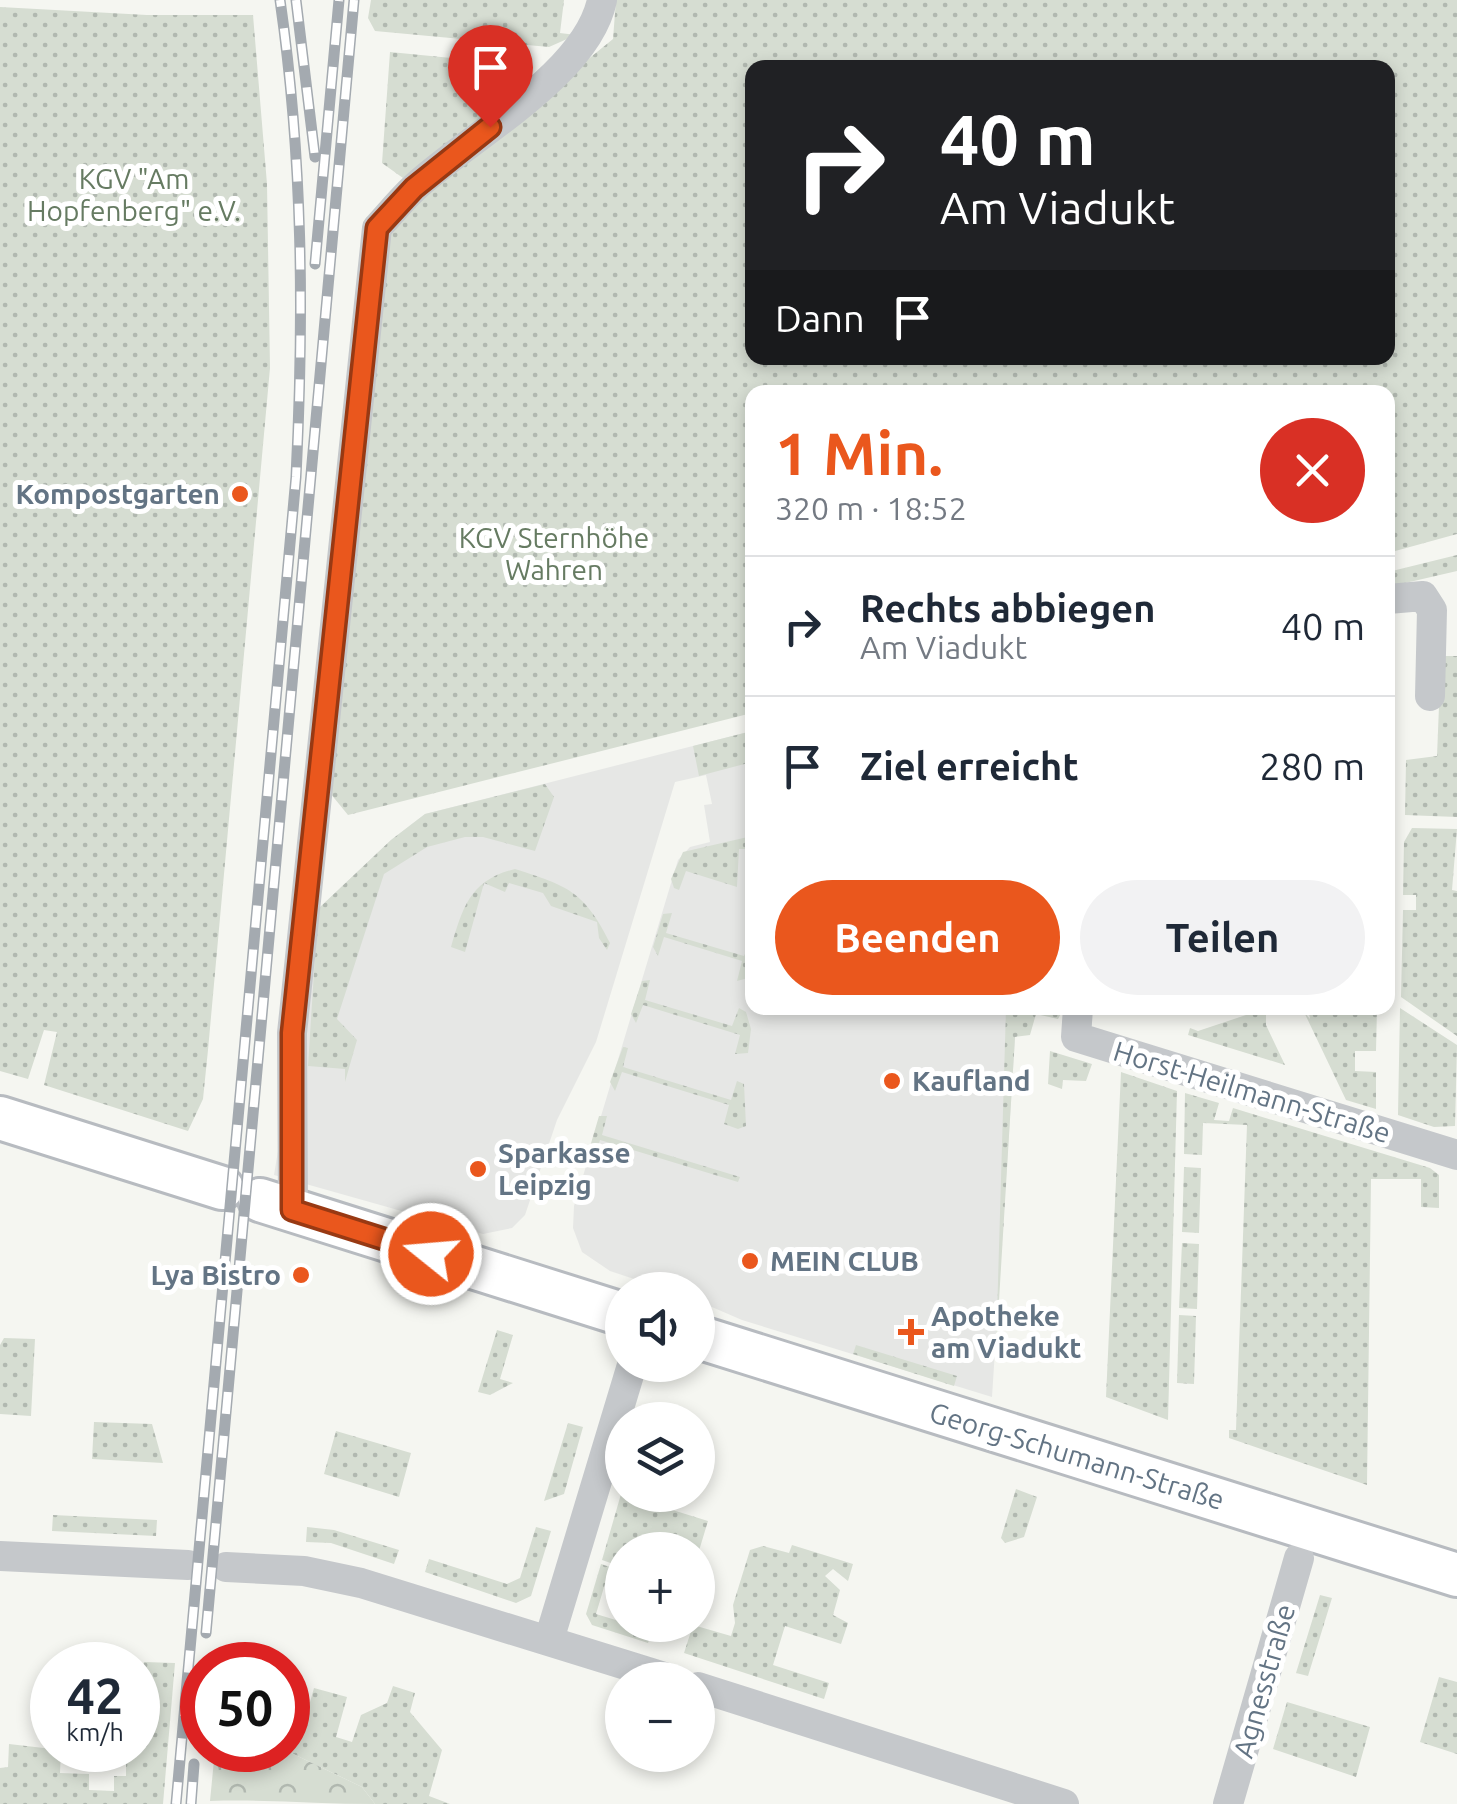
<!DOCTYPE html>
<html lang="de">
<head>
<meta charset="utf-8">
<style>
  body { margin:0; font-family:Ubuntu,sans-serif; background:#f2f2f3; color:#1f2937; height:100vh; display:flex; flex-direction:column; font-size:38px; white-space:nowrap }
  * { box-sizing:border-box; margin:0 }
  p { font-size:32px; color:#747a83 }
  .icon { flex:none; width:55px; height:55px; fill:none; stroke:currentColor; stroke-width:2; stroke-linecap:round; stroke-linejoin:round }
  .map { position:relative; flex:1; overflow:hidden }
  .side { position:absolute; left:745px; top:385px; width:650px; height:630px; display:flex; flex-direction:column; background:#fff; border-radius:20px; box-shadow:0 5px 15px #0003 }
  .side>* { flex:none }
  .banner { position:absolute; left:745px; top:60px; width:650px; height:305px; border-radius:20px; box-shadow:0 5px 15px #0003; background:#202124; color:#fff; overflow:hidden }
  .buttons { position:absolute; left:605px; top:1272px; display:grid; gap:20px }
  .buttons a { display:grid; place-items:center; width:110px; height:110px; border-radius:50%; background:#fff; box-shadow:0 5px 15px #0003; font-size:50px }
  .speed { position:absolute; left:30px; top:1642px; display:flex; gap:20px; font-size:50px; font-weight:700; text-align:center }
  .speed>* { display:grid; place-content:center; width:130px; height:130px; border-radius:50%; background:#fff; box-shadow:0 5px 15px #0003; line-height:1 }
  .speed small { font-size:25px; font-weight:400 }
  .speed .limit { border:15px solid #d22; background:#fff; color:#111 }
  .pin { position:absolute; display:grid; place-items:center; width:85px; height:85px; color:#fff; margin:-102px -42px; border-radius:50% 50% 50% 0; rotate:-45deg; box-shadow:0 0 10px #0007 }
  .pin .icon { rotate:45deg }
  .me { position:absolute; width:110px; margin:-55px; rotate:287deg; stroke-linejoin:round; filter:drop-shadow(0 0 8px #0008) }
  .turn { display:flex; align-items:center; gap:35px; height:210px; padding:0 30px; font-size:45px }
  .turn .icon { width:130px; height:130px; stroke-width:2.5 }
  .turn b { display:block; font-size:70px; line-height:85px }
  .then { display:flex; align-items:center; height:95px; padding:0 30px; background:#0003; gap:20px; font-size:38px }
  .round { display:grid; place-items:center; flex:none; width:105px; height:105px; border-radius:52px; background:#f2f2f3 }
  .summary { display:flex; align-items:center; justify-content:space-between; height:170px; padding:0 30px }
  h1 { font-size:60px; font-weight:700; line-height:75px; color:#ea571d }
  .cta { display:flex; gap:20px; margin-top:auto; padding:20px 30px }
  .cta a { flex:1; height:115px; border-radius:60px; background:#ea571d; color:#fff; font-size:40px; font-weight:700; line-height:115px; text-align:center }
  .cta a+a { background:#f2f2f3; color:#1f2937 }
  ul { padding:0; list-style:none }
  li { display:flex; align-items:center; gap:30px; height:140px; padding:0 30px; border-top:2px solid #e0e1e3 }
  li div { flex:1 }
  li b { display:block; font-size:38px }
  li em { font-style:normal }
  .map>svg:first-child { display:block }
  .built { fill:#e6e7e5 }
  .grass { fill:url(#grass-dots); fill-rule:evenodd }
  .forest { fill:url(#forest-crowns) }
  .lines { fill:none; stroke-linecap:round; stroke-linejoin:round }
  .secondary-casing { stroke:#b7bbc0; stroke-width:48 }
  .minor { stroke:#c5c8cb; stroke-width:30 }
  .secondary { stroke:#fff; stroke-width:42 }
  .rail-casing { stroke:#a4aab0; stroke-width:11 }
  .rail { stroke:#fff; stroke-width:8; stroke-dasharray:22; stroke-linecap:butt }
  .route-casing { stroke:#983913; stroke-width:25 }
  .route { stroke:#ea571d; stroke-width:18 }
  .poi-dot { fill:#ea571d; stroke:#fff; stroke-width:4 }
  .labels { text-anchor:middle; stroke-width:10; stroke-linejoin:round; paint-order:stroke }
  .park-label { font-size:28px; fill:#667b62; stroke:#fff }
  .poi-label { font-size:28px; font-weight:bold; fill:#637484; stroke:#fff; text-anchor:start }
  .street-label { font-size:28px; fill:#637484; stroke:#fff }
</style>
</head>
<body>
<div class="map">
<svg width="1457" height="1804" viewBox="0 0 1457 1804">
  <defs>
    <pattern id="grass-dots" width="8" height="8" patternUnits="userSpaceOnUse" patternTransform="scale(2.5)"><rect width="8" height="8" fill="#d6ddd2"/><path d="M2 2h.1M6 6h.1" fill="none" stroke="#b1b8b0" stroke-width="1.8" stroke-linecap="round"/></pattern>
    <pattern id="forest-crowns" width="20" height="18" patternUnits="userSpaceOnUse" patternTransform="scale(2.5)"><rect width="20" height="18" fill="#d6ddd2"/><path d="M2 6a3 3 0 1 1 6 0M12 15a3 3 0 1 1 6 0" fill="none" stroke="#b1b8b0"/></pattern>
  </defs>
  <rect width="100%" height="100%" fill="#f5f6f1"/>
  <path class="built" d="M 752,731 L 752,1008 L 1017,1008 L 992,1397 L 742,1320 L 698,1301 L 698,1290 L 667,1290 L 610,1271 L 582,1252 L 573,1228 L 574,1206 L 678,860 L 690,847 L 710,842 L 704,805 L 712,804 L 706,775 L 675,782 L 596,1042 L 557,1120 L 525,1215 L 512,1228 L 483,1234 L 274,1175 L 318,909 L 391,840 L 425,814 Z"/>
  <path class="grass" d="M 371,0 L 564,0 L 560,33 L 576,35 L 549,47 L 375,31 L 368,18 Z
    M 616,0 L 1457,0 L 1457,534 L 1388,553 L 1388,392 L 752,392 L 752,713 L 348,815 L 330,793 L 383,252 L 394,217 L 613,39 ZM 752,68 L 1388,68 L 1388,358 L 752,358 Z
    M 0,7 L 147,15 L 253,15 L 267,184 L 270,368 L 208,1050 L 203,1099 L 188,1131 L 44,1085 L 57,1032 L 44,1030 L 28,1079 L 0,1071 Z
    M 390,52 L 522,65 L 527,82 L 403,178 L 382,163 Z
    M 1457,555 L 1457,571 L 1388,587 L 1388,572 Z
    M 1441,656 L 1457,656 L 1457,817 L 1405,815 L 1406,760 L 1437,756 Z
    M 752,731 L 752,762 L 699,776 L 693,746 Z
    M 545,784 L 554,797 L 535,851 L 483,837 L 465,837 L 427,847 L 384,874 L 337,1019 L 357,1040 L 345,1082 L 345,1069 L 308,1066 L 318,909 L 391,840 L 425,814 Z
    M 1412,828 L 1457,829 L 1452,890 L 1457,891 L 1457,1036 L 1401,997 L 1403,910 L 1416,910 L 1416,895 L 1403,895 L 1404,842 Z
    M 752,836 L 752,849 L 739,849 L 737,887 L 686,871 L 679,890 L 674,888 L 671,879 L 683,852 Z
    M 515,869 C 568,886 584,891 610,943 L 607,950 L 599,938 L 597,922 L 551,906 L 543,893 L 509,883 L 505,892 L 484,883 L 465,952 L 451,947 C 463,907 470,880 515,869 Z
    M 672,913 L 666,933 L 744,956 L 752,938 L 752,977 L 737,981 L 742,961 L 664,937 L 658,956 L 653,947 L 663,914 Z
    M 650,980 L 645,1000 L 732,1026 L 739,1008 L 746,1012 L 751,1029 L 748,1053 L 735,1054 L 740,1035 L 643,1005 L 636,1023 L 631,1014 L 642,981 Z
    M 1006,1008 L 1064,1008 L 1058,1019 L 1036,1014 L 1030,1035 L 1015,1037 L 996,1350 Z
    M 1252,1008 L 1266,1008 L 1266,1025 L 1285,1065 L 1188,1035 L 1190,1028 L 1198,1031 L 1249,1014 Z
    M 1308,1008 L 1377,1008 L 1376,1051 L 1355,1051 L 1355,1071 L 1376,1072 L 1376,1109 L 1346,1100 L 1304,1012 L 1310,1019 Z
    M 1400,1008 L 1457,1045 L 1455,1126 L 1434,1127 L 1398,1115 Z
    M 623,1047 L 628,1048 L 623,1067 L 731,1100 L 737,1081 L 744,1084 L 746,1126 L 738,1129 L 724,1124 L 729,1105 L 622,1072 L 615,1091 L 610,1082 Z
    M 1050,1051 L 1092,1064 L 1086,1081 L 1063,1080 L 1062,1089 L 1048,1084 Z
    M 1121,1072 L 1177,1091 L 1168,1420 L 1106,1397 Z
    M 1185,1093 L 1219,1103 L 1214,1120 L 1229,1121 L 1233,1108 L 1430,1168 L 1439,1175 L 1439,1208 L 1421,1207 L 1421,1179 L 1371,1179 L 1367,1485 L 1229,1438 L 1229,1430 L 1236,1430 L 1247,1125 L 1203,1123 L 1202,1155 L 1184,1154 Z
    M 599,1116 L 607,1116 L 602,1135 L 740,1177 L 738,1182 L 600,1140 L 594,1159 L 589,1150 Z
    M 1184,1167 L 1201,1168 L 1199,1233 L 1182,1232 Z
    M 1182,1243 L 1199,1244 L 1197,1309 L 1179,1308 Z
    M 1179,1315 L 1196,1316 L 1194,1384 L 1177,1383 Z
    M 497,1330 L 513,1335 L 500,1379 L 513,1383 L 490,1395 L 478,1392 Z
    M 4,1338 L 35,1339 L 31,1416 L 0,1414 L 0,1345 Z
    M 856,1345 L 957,1376 L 954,1386 L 853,1354 Z
    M 94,1422 L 152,1424 L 163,1463 L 92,1459 Z
    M 568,1423 L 583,1427 L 564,1494 L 544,1501 Z
    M 336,1431 L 411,1453 L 399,1497 L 324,1474 Z
    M 1016,1489 L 1037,1497 L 1024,1537 L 1005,1543 L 1001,1538 Z
    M 621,1494 L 708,1521 L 698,1554 L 698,1550 L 622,1550 L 622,1567 L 602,1560 Z
    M 53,1515 L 157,1520 L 156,1536 L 52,1531 Z
    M 307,1527 L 334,1530 L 399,1550 L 394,1564 L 331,1543 L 306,1542 Z
    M 536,1527 L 551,1531 L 531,1596 L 516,1603 L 425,1572 L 429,1559 L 507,1584 L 520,1578 Z
    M 792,1545 L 853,1564 L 848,1581 L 833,1569 L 825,1576 L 840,1590 L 833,1615 L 848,1623 L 841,1644 L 785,1626 L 773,1665 L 829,1683 L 824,1699 L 684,1653 L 693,1625 L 731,1636 L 735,1623 L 733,1605 L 750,1550 L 763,1546 L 789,1553 Z
    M 601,1564 L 610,1567 L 596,1614 L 652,1631 L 648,1643 L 592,1625 L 586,1614 Z
    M 1320,1595 L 1332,1598 L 1308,1676 L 1296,1673 Z
    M 144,1662 L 175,1663 L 163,1804 L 0,1804 L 0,1768 L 8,1767 L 9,1744 L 61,1750 L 60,1773 L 89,1774 L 89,1790 L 114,1791 L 114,1776 L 126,1776 L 126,1750 L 138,1750 L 138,1688 Z
    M 288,1676 L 295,1677 L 291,1703 L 303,1706 L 305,1701 L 310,1702 L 314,1688 L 347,1697 L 336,1737 L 352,1742 L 361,1715 L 387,1703 L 393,1686 L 415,1693 L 410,1712 L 442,1750 L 429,1796 L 450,1804 L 375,1804 L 362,1787 L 285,1750 Z
    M 1439,1677 L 1457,1682 L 1457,1754 L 1420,1742 Z
    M 1287,1702 L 1370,1727 L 1356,1777 L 1273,1749 Z"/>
  <path class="forest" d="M 215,1750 L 285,1750 L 362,1787 L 375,1804 C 320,1804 266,1799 210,1801 Z"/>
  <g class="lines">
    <defs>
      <path id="secondary" d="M 0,1118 L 222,1188
        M 260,1200 L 622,1314
        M 698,1337 L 1457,1575"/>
    </defs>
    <use href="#secondary" class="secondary-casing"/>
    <path class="minor" d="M 1388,599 L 1423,596 L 1432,610 L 1430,696
      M 1078,1008 L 1076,1037 L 1457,1155
      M 293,1211 L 292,1033 L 377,228 C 389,215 401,200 414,188 C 467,138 587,75 602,0
      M 0,1556 L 188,1565
      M 226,1567 L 304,1571 L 361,1583 L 674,1680
      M 549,1640 L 632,1365
      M 698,1687 L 1064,1804
      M 1228,1804 L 1299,1558"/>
    <use href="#secondary" class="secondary"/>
    <defs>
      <path id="rail" d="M 296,0 L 315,157
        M 315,264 L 339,0
        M 206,1633 L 354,0
        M 176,1804 L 296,477 C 304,316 303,160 280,0
        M 191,1804 L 194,1764"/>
    </defs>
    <use href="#rail" class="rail-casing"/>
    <use href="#rail" class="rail"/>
  </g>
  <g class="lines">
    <defs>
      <path id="route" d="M 431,1254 L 292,1210 L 292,1033 L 377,228 L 414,188 L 490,127"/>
    </defs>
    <use href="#route" class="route-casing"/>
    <use href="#route" class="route"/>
  </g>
  <g class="poi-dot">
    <circle cx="240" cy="494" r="10"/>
    <circle cx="892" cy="1081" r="10"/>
    <circle cx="478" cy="1169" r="10"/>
    <circle cx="750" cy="1261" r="10"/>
    <circle cx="301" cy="1275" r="10"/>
    <path d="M906 1317h10v10h10v10h-10v10h-10v-10h-10v-10h10z"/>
  </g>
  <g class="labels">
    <g class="park-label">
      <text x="134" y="189">KGV "Am<tspan x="134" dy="32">Hopfenberg" e.V.</tspan></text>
      <text x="554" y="548">KGV Sternhöhe<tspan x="554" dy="32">Wahren</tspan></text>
    </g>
    <g class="poi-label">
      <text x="220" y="504" text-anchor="end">Kompostgarten</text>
      <text x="912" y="1091">Kaufland</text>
      <text x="498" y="1163">Sparkasse<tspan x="498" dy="32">Leipzig</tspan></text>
      <text x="770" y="1271">MEIN CLUB</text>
      <text x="281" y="1285" text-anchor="end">Lya Bistro</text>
      <text x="931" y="1326">Apotheke<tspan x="931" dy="32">am Viadukt</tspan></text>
    </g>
    <g class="street-label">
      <text transform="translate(1252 1092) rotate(17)" y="10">Horst-Heilmann-Straße</text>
      <text transform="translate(1077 1456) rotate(17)" y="10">Georg-Schumann-Straße</text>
      <text transform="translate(1264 1681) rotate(-74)" y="10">Agnesstraße</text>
    </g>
  </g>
</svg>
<div class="buttons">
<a><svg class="icon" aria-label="sound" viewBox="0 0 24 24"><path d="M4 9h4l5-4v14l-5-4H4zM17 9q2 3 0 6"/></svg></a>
<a><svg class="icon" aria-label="layers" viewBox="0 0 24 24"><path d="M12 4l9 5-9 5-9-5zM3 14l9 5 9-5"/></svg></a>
<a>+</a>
<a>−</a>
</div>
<div class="speed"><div>42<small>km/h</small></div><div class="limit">50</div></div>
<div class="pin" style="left:490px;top:127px;background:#d93025"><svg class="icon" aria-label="arrive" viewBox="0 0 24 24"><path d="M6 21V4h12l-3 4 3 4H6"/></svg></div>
<svg class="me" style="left:431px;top:1254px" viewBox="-20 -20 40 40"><circle r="17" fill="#ea571d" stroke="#fff" stroke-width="3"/><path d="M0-11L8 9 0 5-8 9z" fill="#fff"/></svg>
<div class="banner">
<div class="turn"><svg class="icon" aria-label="right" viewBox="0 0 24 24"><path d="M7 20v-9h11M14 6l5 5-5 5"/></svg><div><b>40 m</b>Am Viadukt</div></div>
<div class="then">Dann<svg class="icon" aria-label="arrive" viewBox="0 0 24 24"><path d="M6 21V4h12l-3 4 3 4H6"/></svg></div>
</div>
<section class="side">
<div class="summary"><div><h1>1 Min.</h1><p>320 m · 18:52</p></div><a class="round" style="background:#d93025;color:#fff"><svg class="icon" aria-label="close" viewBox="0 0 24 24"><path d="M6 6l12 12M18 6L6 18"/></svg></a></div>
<ul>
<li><svg class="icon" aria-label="right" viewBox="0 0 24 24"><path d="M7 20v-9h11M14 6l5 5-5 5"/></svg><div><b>Rechts abbiegen</b><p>Am Viadukt</p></div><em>40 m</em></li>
<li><svg class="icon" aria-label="arrive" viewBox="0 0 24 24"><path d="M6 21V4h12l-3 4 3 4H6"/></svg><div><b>Ziel erreicht</b></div><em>280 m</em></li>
</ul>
<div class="cta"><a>Beenden</a><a>Teilen</a></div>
</section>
</div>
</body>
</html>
